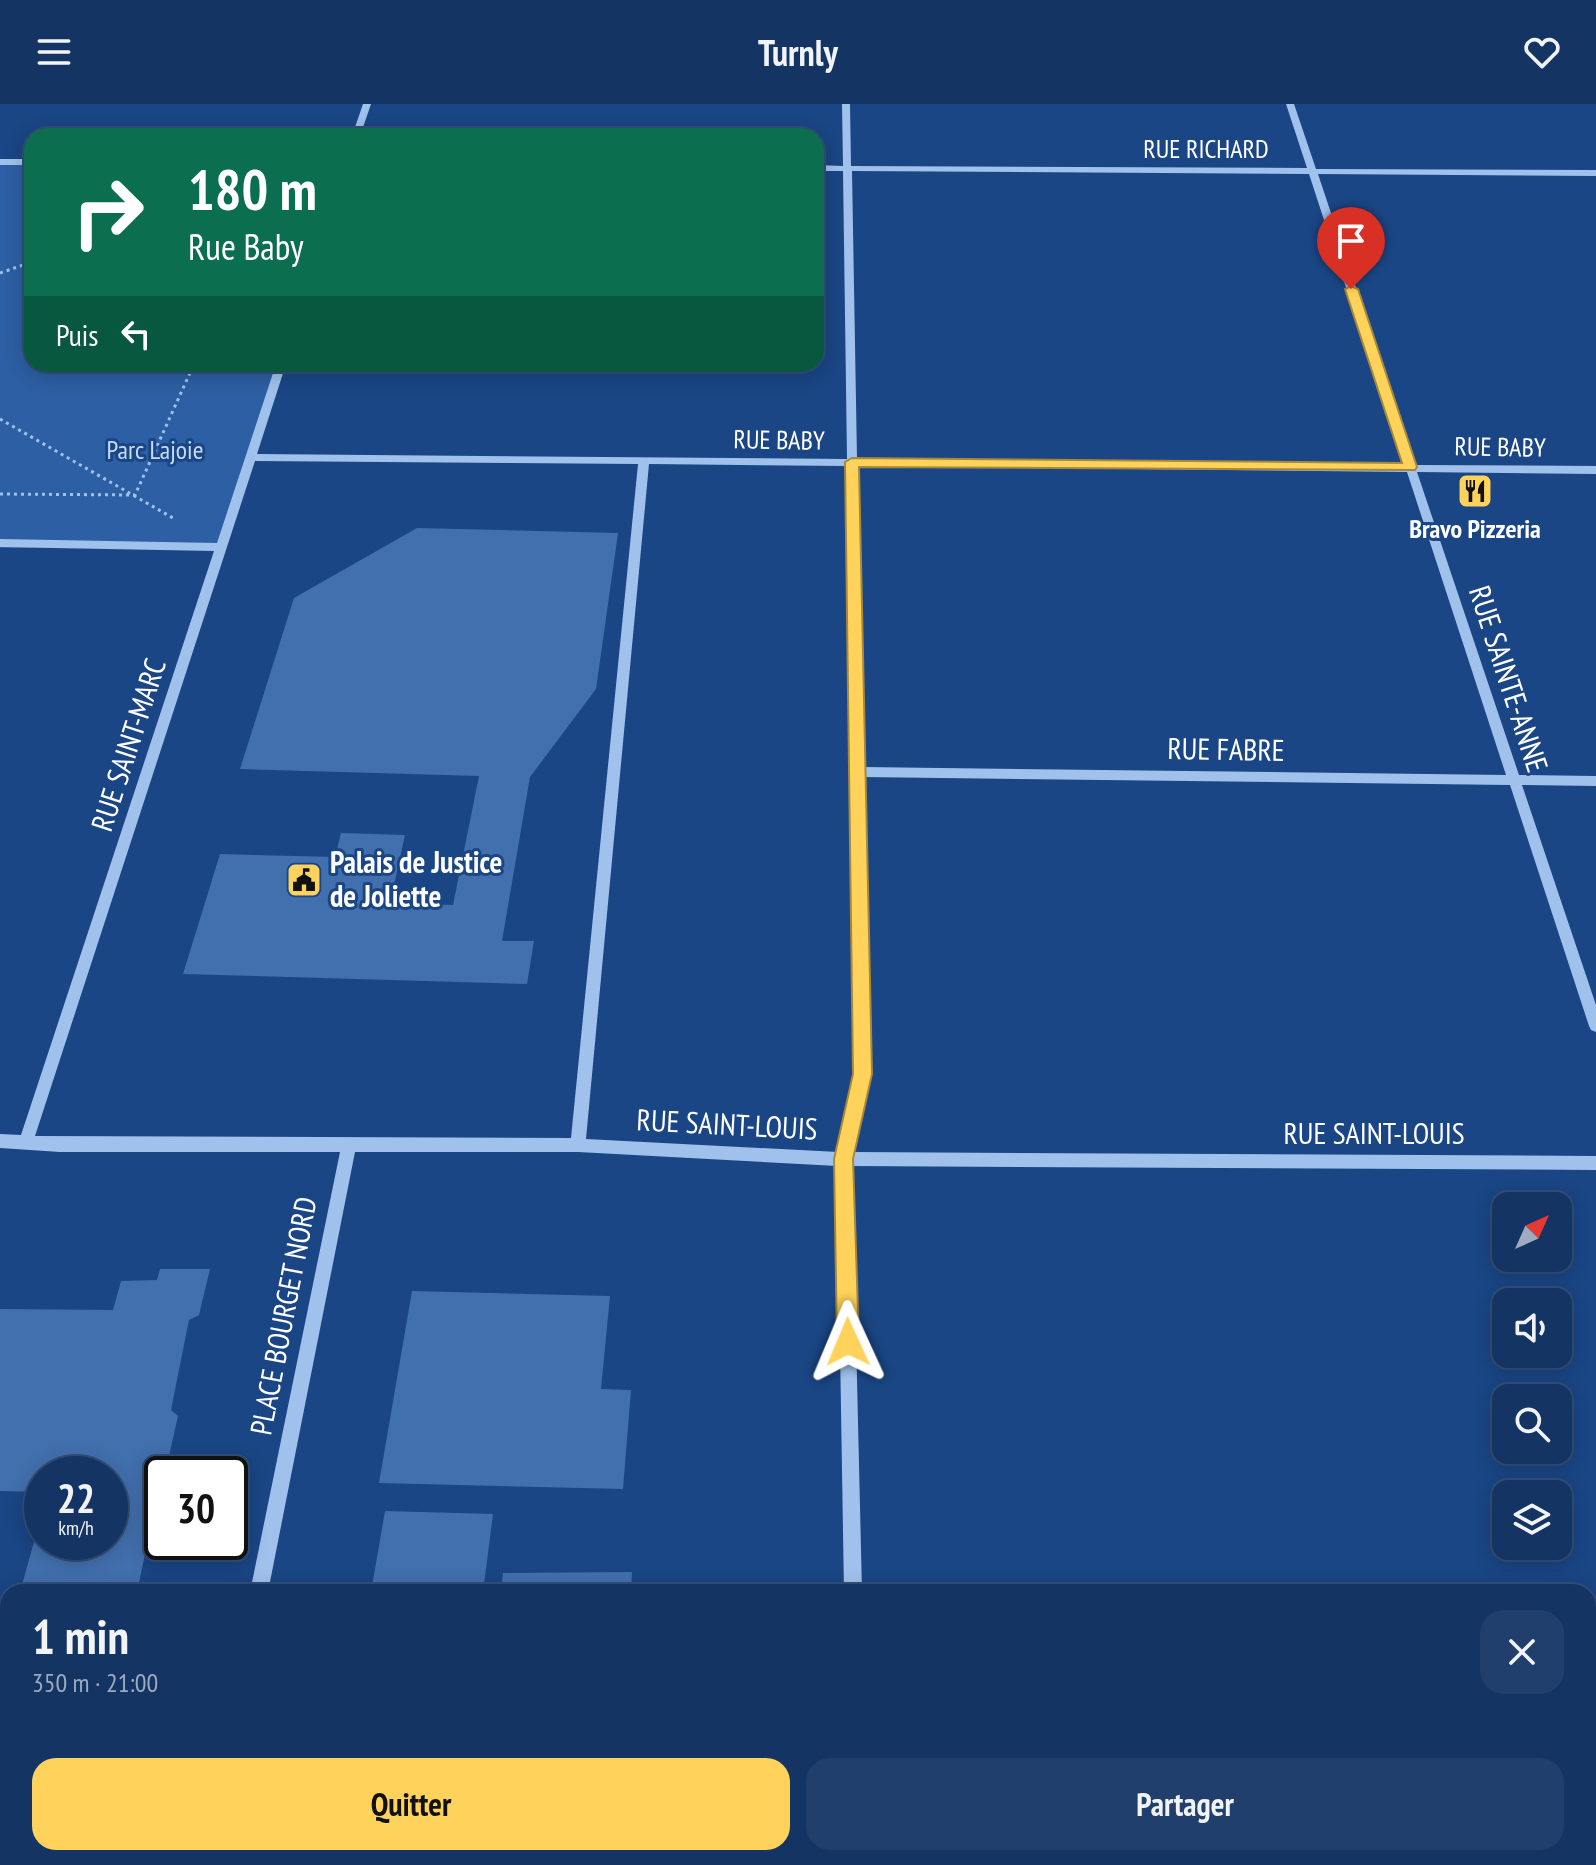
<!DOCTYPE html>
<html lang="fr">
<head>
<meta charset="utf-8">
<style>
  body { margin:0; font-family:"PT Sans Narrow",sans-serif; background:#213f6d; color:#f1f3f6; height:100vh; display:flex; flex-direction:column; font-size:30px; white-space:nowrap }
  * { box-sizing:border-box; margin:0 }
  p { font-size:26px; color:#9daabf }
  .icon { flex:none; width:44px; height:44px; fill:none; stroke:currentColor; stroke-width:2; stroke-linecap:round; stroke-linejoin:round }
  .map { position:relative; flex:1; overflow:hidden }
  .side { position:absolute; left:0px; top:1480px; width:1596px; height:282px; display:flex; flex-direction:column; background:#143464; border-radius:24px 24px 0 0; box-shadow:0 4px 20px #0003,0 0 0 2px #334f78 }
  .side>* { flex:none }
  .hud { position:absolute; left:24px; top:24px; width:800px; height:244px; border-radius:24px; box-shadow:0 4px 20px #0003,0 0 0 2px #334f78; background:#0b6e4f; color:#fff; overflow:hidden }
  .needle { width:52px; rotate:45deg }
  .controls { position:absolute; left:1492px; top:1088px; display:grid; gap:16px }
  .controls a { display:grid; place-items:center; width:80px; height:80px; border-radius:16px; background:#143464; box-shadow:0 4px 20px #0003,0 0 0 2px #334f78; font-size:40px }
  .speed { position:absolute; left:24px; top:1352px; display:flex; gap:16px; font-size:40px; font-weight:700; text-align:center }
  .speed>* { display:grid; place-content:center; width:104px; height:104px; border-radius:50%; background:#143464; box-shadow:0 4px 20px #0003,0 0 0 2px #334f78; line-height:1 }
  .speed small { font-size:20px; font-weight:400 }
  .speed .limit { border:4px solid #111; border-radius:12px; background:#fff; color:#111 }
  .pin { position:absolute; display:grid; place-items:center; width:68px; height:68px; color:#fff; margin:-82px -34px; border-radius:50% 50% 50% 0; rotate:-45deg; box-shadow:0 0 8px #0007 }
  .pin .icon { rotate:45deg }
  .me { position:absolute; width:88px; margin:-44px; rotate:359deg; stroke-linejoin:round; filter:drop-shadow(0 0 6px #0008) }
  .turn { display:flex; align-items:center; gap:28px; height:168px; padding:0 32px; font-size:36px }
  .turn .icon { width:104px; height:104px; stroke-width:2.5 }
  .turn b { display:block; font-size:56px; line-height:68px }
  .then { display:flex; align-items:center; height:76px; padding:0 32px; background:#0003; gap:16px; font-size:30px }
  .round { display:grid; place-items:center; flex:none; width:84px; height:84px; border-radius:24px; background:#213f6d }
  .headline { display:flex; align-items:center; justify-content:space-between; height:136px; padding:0 32px }
  h1 { font-size:48px; font-weight:600; line-height:60px }
  .primary-button { display:flex; gap:16px; margin-top:auto; padding:16px 32px }
  .primary-button a { flex:1; height:92px; border-radius:24px; background:#ffd35b; color:#111; font-size:32px; font-weight:600; line-height:92px; text-align:center }
  .primary-button a+a { background:#213f6d; color:#f1f3f6 }
  header { display:flex; justify-content:space-between; align-items:center; height:104px; padding:0 32px; background:#143464; font-size:36px; font-weight:600 }
  .map>svg:first-child { display:block }
  .green { fill:#2c5fa3 }
  .building { fill:#4270ae }
  .lines { fill:none; stroke-linecap:round; stroke-linejoin:round }
  .path { stroke:#a0c1ec; stroke-width:3; stroke-dasharray:3 4; stroke-linecap:butt }
  .minor { fill:#a0c1ec; fill-rule:evenodd }
  .route { fill:#ffd35b; stroke:#a6893b; stroke-width:2 }
  .labels { text-anchor:middle; stroke-width:6; stroke-linejoin:round; paint-order:stroke }
  .far-street-label { font-size:26px; fill:#fff; stroke:#1a4685 }
  .far-park-label { font-size:26px; fill:#c5dbf9; stroke:#1a4685 }
  .far-poi-label { font-size:26px; font-weight:bold; fill:#fff; stroke:#1a4685 }
  .street-label { font-size:30px; fill:#fff; stroke:#1a4685 }
  .poi-label { font-size:30px; font-weight:bold; fill:#fff; stroke:#1a4685; text-anchor:start }
</style>
</head>
<body>
<header><svg class="icon" aria-label="menu" viewBox="0 0 24 24"><path d="M4 6h16M4 12h16M4 18h16"/></svg>Turnly<svg class="icon" aria-label="heart" viewBox="0 0 24 24"><path d="M12 20l-8-8c-3-5 5-10 8-4 3-6 11-1 8 4z"/></svg></header>
<div class="map">
<svg width="1596" height="1761" viewBox="0 0 1596 1761">
  <rect width="100%" height="100%" fill="#1a4685"/>
  <path class="green" d="M 0,57 L 32,57 L 32,260 L 281,260 L 222,443 L 0,444 Z"/>
  <path class="building" d="M 417,424 L 618,429 L 596,585 L 530,673 L 502,837 L 534,837 L 527,880 L 183,870 L 220,750 L 335,753 L 341,729 L 405,731 L 390,799 L 453,801 L 479,672 L 240,665 L 294,494 Z
    M 160,1165 L 210,1165 L 199,1211 L 189,1216 L 171,1306 L 178,1312 L 165,1370 L 162,1370 L 137,1488 L 20,1488 L 41,1413 L 42,1438 L 110,1438 L 110,1370 L 42,1370 L 42,1388 L 0,1387 L 0,1205 L 113,1206 L 121,1177 L 157,1176 Z
    M 412,1187 L 610,1192 L 601,1285 L 631,1286 L 623,1385 L 379,1379 Z
    M 385,1407 L 493,1410 L 483,1488 L 371,1488 Z
    M 632,1468 L 631,1488 L 501,1488 L 503,1469 Z
    M 7,1533 L 8,1593 L 0,1592 L 0,1559 Z
    M 393,1754 L 543,1754 L 543,1761 L 392,1761 Z
    M 579,1757 L 713,1758 L 713,1761 L 578,1761 Z"/>
  <g class="lines">
    <path class="path" d="M 0,169 L 32,158
      M 0,315 L 173,414
      M 0,390 L 135,391 L 194,260"/>
    <path class="minor" d="M 363,0 L 371,0 L 360,32 L 352,32 Z
      M 842,0 L 850,0 L 851,62 L 1307,64 L 1286,0 L 1294,0 L 1316,65 L 1596,66 L 1596,72 L 1318,70 L 1415,361 L 1596,362 L 1596,370 L 1417,368 L 1519,671 L 1596,672 L 1596,682 L 1522,681 L 1596,901 L 1596,928 L 1591,926 L 1589,922 L 1510,681 L 863,673 L 869,970 L 853,1048 L 1596,1052 L 1596,1066 L 852,1062 L 862,1488 L 844,1488 L 837,1062 L 578,1048 L 355,1048 L 268,1488 L 250,1488 L 340,1048 L 60,1048 L 0,1044 L 0,1030 L 21,1031 L 214,447 L 0,443 L 0,435 L 217,439 L 276,260 L 286,260 L 257,350 L 847,355 L 843,67 L 816,67 L 816,61 L 843,62 ZM 852,67 L 1309,70 L 1404,361 L 857,355 ZM 255,357 L 638,360 L 571,1034 L 35,1032 ZM 649,360 L 847,362 L 855,970 L 838,1048 L 586,1035 ZM 857,362 L 1407,368 L 1506,671 L 863,663 Z
      M 0,55 L 32,55 L 32,61 L 0,61 Z
      M 8,1708 L 8,1752 L 0,1758 L 0,1714 Z
      M 1588,1735 L 1596,1735 L 1596,1755 L 1586,1754 Z
      M 283,1754 L 303,1754 L 301,1761 L 281,1761 Z"/>
  </g>
  <path class="route" d="M 1351,182 L 1358,185 L 1417,363 L 1415,366 L 859,363 L 872,970 L 853,1055 L 859,1238 L 855,1245 L 848,1248 L 841,1245 L 837,1238 L 834,1055 L 853,970 L 845,358 L 852,354 L 1402,359 L 1345,185 Z"/>
  <defs>
    <symbol id="restaurant-square" viewBox="-11 -11 22 22"><rect x="-9" y="-9" width="18" height="18" rx="4" fill="#ffd35b" stroke="#1a4685"/><path d="M-5-6h1v4h1v-4h1v4h1v-4h1v5L-1.5 .5V6h-2V.5L-5-1ZM5-6V6H3V1.5H1.5Q1.5-4 5-6Z" fill="#111"/></symbol>
    <symbol id="civic-square" viewBox="-11 -11 22 22"><rect x="-9" y="-9" width="18" height="18" rx="4" fill="#ffd35b" stroke="#1a4685"/><path d="M-.6-6.5H3V-4.5H.6V-3L4-1V1h2V6H-6V1h2V-1L-.6-3ZM-1.2 2.5V6h2.4V2.5Z" fill="#111"/></symbol>
  </defs>
  <g fill-rule="evenodd">
    <use href="#restaurant-square" x="1455" y="367" width="40" height="40"/>
    <use href="#civic-square" x="284" y="756" width="40" height="40"/>
  </g>
  <g class="labels">
    <g class="far-street-label">
      <text x="1206" y="54">RUE RICHARD</text>
      <text transform="translate(779 336) rotate(1)" y="9">RUE BABY</text>
      <text transform="translate(1500 343) rotate(1)" y="9">RUE BABY</text>
    </g>
    <g class="far-park-label">
      <text x="155" y="355">Parc Lajoie</text>
    </g>
    <g class="far-poi-label">
      <text x="1475" y="434">Bravo Pizzeria</text>
    </g>
    <g class="street-label">
      <text transform="translate(1508 575) rotate(72)" y="10">RUE SAINTE-ANNE</text>
      <text transform="translate(129 641) rotate(-72)" y="10">RUE SAINT-MARC</text>
      <text transform="translate(1226 646) rotate(1)" y="10">RUE FABRE</text>
      <text transform="translate(727 1021) rotate(3)" y="10">RUE SAINT-LOUIS</text>
      <text x="1374" y="1040">RUE SAINT-LOUIS</text>
      <text transform="translate(284 1212) rotate(-79)" y="10">PLACE BOURGET NORD</text>
    </g>
    <g class="poi-label">
      <text x="330" y="769">Palais de Justice<tspan x="330" dy="34">de Joliette</tspan></text>
    </g>
  </g>
</svg>
<div class="controls">
<a><svg class="needle" viewBox="-14 -14 28 28"><path d="M0-13l5 13h-10z" fill="#e53935"/><path d="M0 13l5-13h-10z" fill="#9daabf"/></svg></a>
<a><svg class="icon" aria-label="sound" viewBox="0 0 24 24"><path d="M4 9h4l5-4v14l-5-4H4zM17 9q2 3 0 6"/></svg></a>
<a><svg class="icon" aria-label="search" viewBox="0 0 24 24"><circle cx="10" cy="10" r="6"/><path d="M15 15l6 6"/></svg></a>
<a><svg class="icon" aria-label="layers" viewBox="0 0 24 24"><path d="M12 4l9 5-9 5-9-5zM3 14l9 5 9-5"/></svg></a>
</div>
<div class="speed"><div>22<small>km/h</small></div><div class="limit">30</div></div>
<div class="pin" style="left:1351px;top:185px;background:#d93025"><svg class="icon" aria-label="arrive" viewBox="0 0 24 24"><path d="M6 21V4h12l-3 4 3 4H6"/></svg></div>
<svg class="me" style="left:848px;top:1238px" viewBox="-20 -20 40 40"><path d="M0-17L14 15 0 8-14 15z" fill="#ffd35b" stroke="#fff" stroke-width="4"/></svg>
<div class="hud">
<div class="turn"><svg class="icon" aria-label="right" viewBox="0 0 24 24"><path d="M7 20v-9h11M14 6l5 5-5 5"/></svg><div><b>180 m</b>Rue Baby</div></div>
<div class="then">Puis<svg class="icon" aria-label="left" viewBox="0 0 24 24"><path d="M17 20v-9H6M10 6l-5 5 5 5"/></svg></div>
</div>
<section class="side">
<div class="headline"><div><h1>1 min</h1><p>350 m · 21:00</p></div><a class="round"><svg class="icon" aria-label="close" viewBox="0 0 24 24"><path d="M6 6l12 12M18 6L6 18"/></svg></a></div>
<div class="primary-button"><a>Quitter</a><a>Partager</a></div>
</section>
</div>
</body>
</html>
